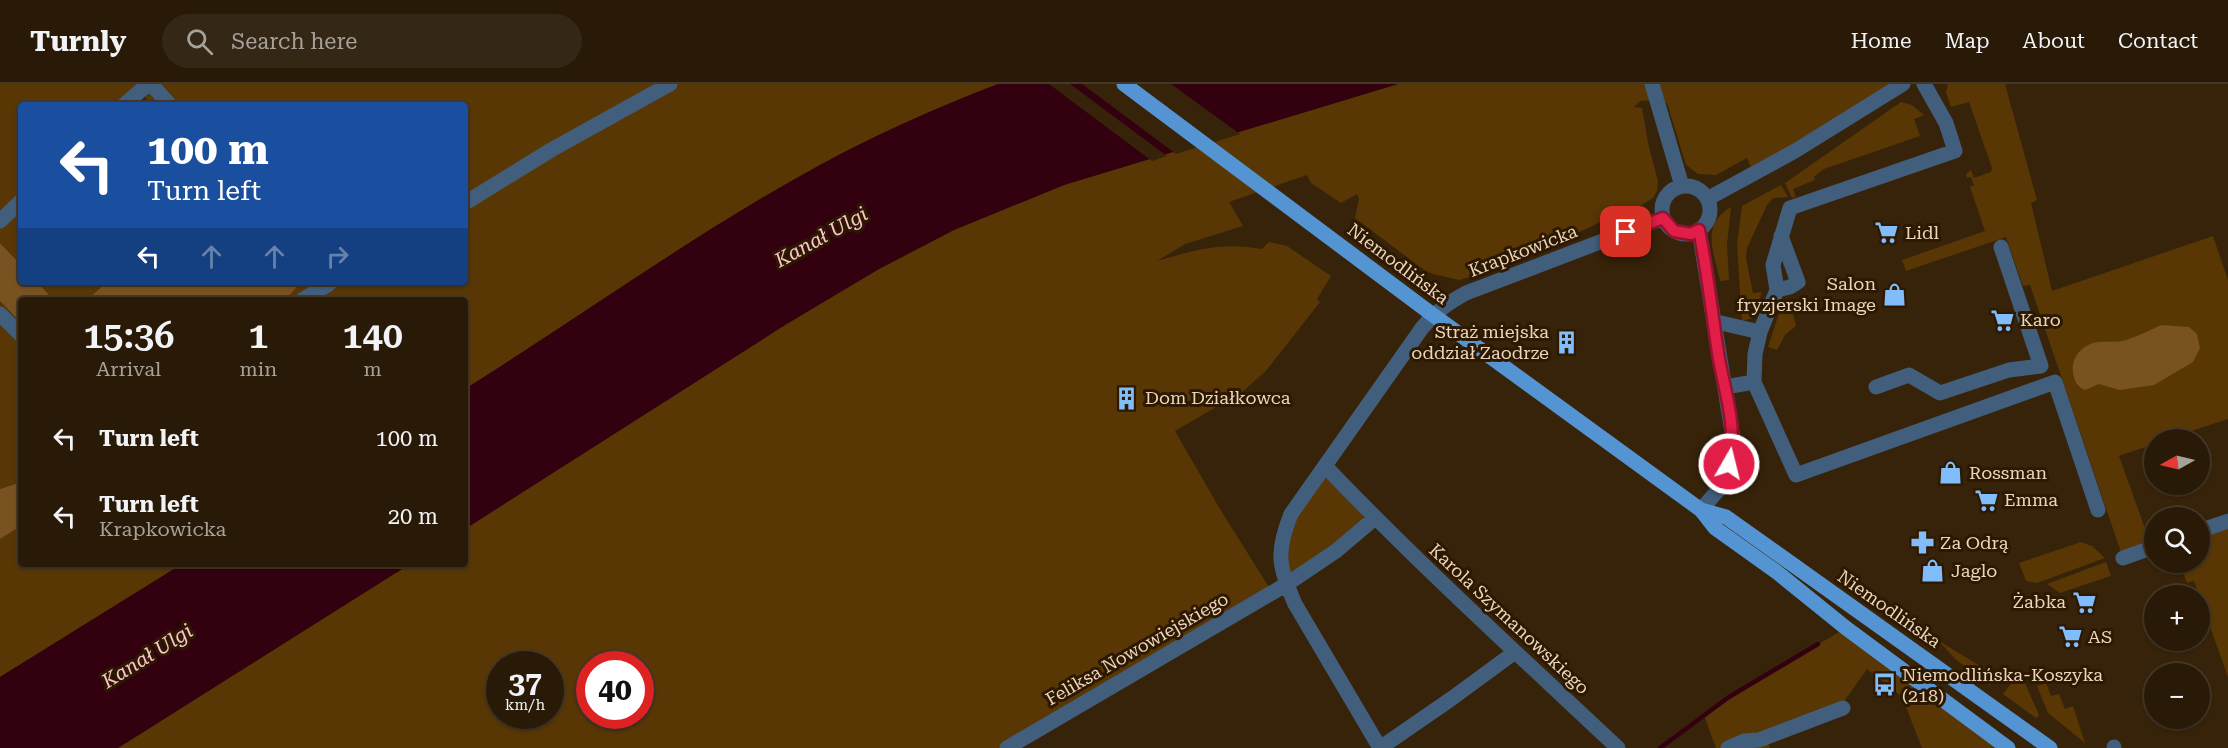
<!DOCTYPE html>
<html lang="en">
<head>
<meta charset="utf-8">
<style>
  body { margin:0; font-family:"Roboto Serif",serif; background:#352715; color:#f1f3f6; height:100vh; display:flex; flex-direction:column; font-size:22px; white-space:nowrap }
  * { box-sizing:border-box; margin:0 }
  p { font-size:20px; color:#a5a19b }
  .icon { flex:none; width:33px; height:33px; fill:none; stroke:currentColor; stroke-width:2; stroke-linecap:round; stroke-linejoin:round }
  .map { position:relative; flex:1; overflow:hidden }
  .panel { position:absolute; left:18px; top:213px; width:450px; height:270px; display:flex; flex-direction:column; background:#291a07; border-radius:6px; box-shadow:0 2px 4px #0004,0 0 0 2px #453828 }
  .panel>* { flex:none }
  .hud { position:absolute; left:18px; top:18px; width:450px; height:183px; border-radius:6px; box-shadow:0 2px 4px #0004,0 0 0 2px #453828; background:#1a4fa0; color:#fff; overflow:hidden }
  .needle { width:39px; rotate:262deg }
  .controls { position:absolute; left:2144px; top:345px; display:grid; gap:12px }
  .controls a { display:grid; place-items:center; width:66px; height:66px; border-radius:50%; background:#291a07; box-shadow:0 2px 4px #0004,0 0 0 2px #453828; font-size:30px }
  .speed { position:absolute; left:486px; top:567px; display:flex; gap:12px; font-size:30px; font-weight:700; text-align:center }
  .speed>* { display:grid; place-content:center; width:78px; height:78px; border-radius:50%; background:#291a07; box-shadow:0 2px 4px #0004,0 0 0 2px #453828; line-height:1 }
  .speed small { font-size:15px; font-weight:400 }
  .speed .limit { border:9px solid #d22; background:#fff; color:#111 }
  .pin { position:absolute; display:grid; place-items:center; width:51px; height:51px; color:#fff; margin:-26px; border-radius:12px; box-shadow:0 3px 9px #0006 }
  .me { position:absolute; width:66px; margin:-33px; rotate:8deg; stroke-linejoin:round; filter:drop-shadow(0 0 4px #0008) }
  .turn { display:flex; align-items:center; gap:21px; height:126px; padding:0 30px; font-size:27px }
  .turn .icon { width:78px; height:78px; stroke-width:2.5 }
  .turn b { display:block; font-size:42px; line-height:51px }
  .lanes { display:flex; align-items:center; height:57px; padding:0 30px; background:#0003; justify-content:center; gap:30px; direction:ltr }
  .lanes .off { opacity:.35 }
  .eta { display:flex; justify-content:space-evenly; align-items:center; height:102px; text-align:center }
  .eta b { font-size:36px; font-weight:600; line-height:42px }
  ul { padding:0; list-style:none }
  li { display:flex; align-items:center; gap:18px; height:78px; padding:0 30px }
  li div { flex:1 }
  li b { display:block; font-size:22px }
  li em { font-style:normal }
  header { display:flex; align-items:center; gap:36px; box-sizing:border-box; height:84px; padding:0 30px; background:#291a07; border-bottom:2px solid #453828 }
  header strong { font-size:28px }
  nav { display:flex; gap:33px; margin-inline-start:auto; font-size:21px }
  .search { width:420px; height:54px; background:#352715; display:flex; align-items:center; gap:15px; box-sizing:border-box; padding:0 21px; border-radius:33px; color:#a5a19b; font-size:22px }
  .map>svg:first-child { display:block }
  .green { fill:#583705; fill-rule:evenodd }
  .forest { fill:#785221 }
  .water { fill:#33000f }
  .pier { fill:#372309 }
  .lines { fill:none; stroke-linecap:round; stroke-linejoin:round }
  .stream { stroke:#33000f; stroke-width:4.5 }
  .minor { stroke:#415f7d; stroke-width:15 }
  .major { stroke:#5494d3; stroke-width:15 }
  .route-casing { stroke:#92132f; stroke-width:15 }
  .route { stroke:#e11d48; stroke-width:10 }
  .labels { text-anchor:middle; stroke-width:6; stroke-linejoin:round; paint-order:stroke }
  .poi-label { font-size:18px; fill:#ebd5bc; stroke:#2d1901; text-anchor:start }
  .street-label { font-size:18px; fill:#ebd5bc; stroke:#2d1901 }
  .water-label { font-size:20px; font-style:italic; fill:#fdc4cb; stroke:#2d1901 }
</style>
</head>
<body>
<header>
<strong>Turnly</strong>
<div class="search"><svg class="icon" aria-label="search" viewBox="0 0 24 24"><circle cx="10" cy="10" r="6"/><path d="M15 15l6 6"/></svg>Search here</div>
<nav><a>Home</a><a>Map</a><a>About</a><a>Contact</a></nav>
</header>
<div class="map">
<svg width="2228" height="664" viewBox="0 0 2228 664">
  <rect width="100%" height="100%" fill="#372309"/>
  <path class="green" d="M 0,0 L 998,0 C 938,23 877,50 820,81 C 697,148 583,231 465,305 L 465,216 L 54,216 L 37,198 L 465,198 L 465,21 L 152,21 L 144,12 L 134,21 L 21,21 L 21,181 L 0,159 Z
    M 1398,0 L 1903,0 L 1754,90 L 1747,74 L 1716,91 L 1698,90 L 1686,81 L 1667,19 L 1656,16 L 1640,17 L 1634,23 L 1642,24 L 1648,59 L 1658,97 L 1657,107 L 1653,114 L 1642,121 L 1601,138 L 1546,163 L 1470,193 L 1459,196 L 1433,190 L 1424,186 L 1355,134 L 1359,115 L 1357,110 L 1341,119 L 1311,99 L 1307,91 L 1229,118 L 1243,142 L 1185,160 L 1157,177 C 1197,166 1219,158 1262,165 L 1269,158 L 1287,162 L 1331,192 L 1317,215 L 1320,218 L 1265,288 L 1242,308 L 1175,347 L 1220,425 L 1272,508 L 1007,664 L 118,664 L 410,480 L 465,480 L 465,445 L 785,241 L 879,185 L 954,146 L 1064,101 ZM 500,580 L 550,580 L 550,632 L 500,632 ZM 590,580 L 640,580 L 640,632 L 590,632 Z
    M 1948,0 L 2005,0 L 2037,116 L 2031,119 L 2052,207 L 2213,152 L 2228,196 L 2228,335 L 2167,355 L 2154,356 L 2154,360 L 2119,372 L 2152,464 L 2123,474 L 2030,201 L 2023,202 L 2006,153 L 1906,187 L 1902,176 L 1985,147 L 1970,103 L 1974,101 L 1971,93 L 1967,94 L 1966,90 L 1971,86 L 1974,94 L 1991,88 L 1992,84 L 1969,18 L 1951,23 L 1946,8 Z
    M 1901,18 L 1912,21 L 1924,31 L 1914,35 L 1920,52 L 1824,85 L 1814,93 L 1815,96 L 1793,105 L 1796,113 L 1792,114 L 1785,99 Z
    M 1781,101 L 1788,113 L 1773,114 L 1767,121 L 1747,164 L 1746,174 L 1753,209 L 1762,208 L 1758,219 L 1763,221 L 1756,233 L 1742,237 L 1737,161 L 1742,122 Z
    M 1731,123 L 1727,161 L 1729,196 L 1720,197 C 1714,168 1700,141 1731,123 Z
    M 1788,216 L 1802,218 L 1803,223 L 1792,227 L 1796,242 L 1785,251 L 1777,266 L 1768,263 L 1782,220 Z
    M 0,217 L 21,239 L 21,398 L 0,405 Z
    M 1325,382 L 1375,434 L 1287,500 L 1283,450 Z
    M 2228,437 L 2228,593 L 2194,497 L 2187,499 L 2179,479 L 2199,478 L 2199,447 Z
    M 21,442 L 21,480 L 182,480 L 0,593 L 0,455 Z
    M 2081,458 L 2092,462 L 2105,474 L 2037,499 L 2026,497 L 2019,479 Z
    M 2106,478 L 2111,492 L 2060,509 L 2047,500 Z
    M 1846,544 L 2008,664 L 1922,664 L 1902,613 L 1867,585 L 1838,626 L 1766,653 L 1770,664 L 1716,664 L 1704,631 L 1729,613 Z
    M 1939,557 L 1997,592 L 1990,601 L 1955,575 Z
    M 2020,588 L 2039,631 L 2036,634 L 2003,610 Z
    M 2046,599 L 2051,612 L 2059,610 L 2065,625 L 2073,622 L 2085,659 L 2048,629 L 2037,602 Z"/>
  <path class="forest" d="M 0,159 L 21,181 L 21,198 L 37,198 L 54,216 L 21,216 L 21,239 L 0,217 Z
    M 107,198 L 297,198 L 296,204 L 285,216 L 87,216 Z
    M 2161,241 L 2189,243 L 2197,250 L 2200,264 L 2193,278 L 2154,301 L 2120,306 L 2099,300 L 2085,306 C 2077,303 2074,296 2073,288 C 2071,273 2083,260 2098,258 C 2107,257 2116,259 2126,256 C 2138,252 2149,247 2161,241 Z
    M 21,398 L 21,442 L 0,455 L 0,405 Z"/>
  <path class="water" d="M 998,0 L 1398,0 L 1064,101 L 954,146 L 879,185 L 785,241 L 465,445 L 465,305 C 583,231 697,148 820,81 C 877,50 938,23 998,0 Z
    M 182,480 L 410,480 L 118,664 L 0,664 L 0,593 Z"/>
  <path class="pier" d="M 1049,0 L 1070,0 L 1167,72 L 1152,77 Z
    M 1082,0 L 1171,0 L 1240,50 L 1176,70 Z"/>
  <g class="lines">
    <path class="stream" d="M 1660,664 L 1729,613 L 1818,560"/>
    <path class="minor" d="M 151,0 L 170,21
      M 1652,0 L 1682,102
      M 1924,0 L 1946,39 L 1955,67 L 1790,124 L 1773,181 L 1777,206 L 1760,248 L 1755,270 L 1754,298 L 1796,391 L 2055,298 L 2098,426
      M 124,21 L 148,0
      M1662 126a24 24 0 1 1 48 0a24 24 0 1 1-48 0Z
      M 1707,115 L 1795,67 L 1903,0
      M 465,119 L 551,66 L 670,0
      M 0,137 L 21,117
      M 1699,146 L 1733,354 L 1726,397 L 1701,426
      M 1777,206 L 1790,203 L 1798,198 L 1781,152
      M 302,216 L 329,200
      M 0,230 L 21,251
      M 1715,240 L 1721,239 L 1760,248
      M 1725,303 L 1754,298
      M 1876,303 L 1909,291 L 1940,309 L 2009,286 L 2041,282 L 2001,163
      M 1325,382 C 1419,480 1519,571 1618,664
      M 2199,447 L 2228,437
      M 2123,474 L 2154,463
      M 2114,663 L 2114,664
      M 1007,664 L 1287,500 L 1336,467 L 1375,434
      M 1380,664 L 1295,520 C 1279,482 1275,470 1291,430 L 1422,244 C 1435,228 1448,219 1466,209 L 1663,134
      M 1380,664 L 1451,615 L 1515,568
      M 1728,664 L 1744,657 L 1759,656 L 1843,624"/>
    <path class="major" d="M 1124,0 L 1433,231 L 1701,426 L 1715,444 L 1778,489 L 1846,544 L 2008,664
      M 1701,426 L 1726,433 L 2050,664"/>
  </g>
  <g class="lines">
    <defs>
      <path id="route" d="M 1626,148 L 1663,134 L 1674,147 L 1691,150 L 1699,146 C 1708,189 1712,232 1719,275 C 1726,313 1737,341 1729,380"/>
    </defs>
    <use href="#route" class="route-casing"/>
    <use href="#route" class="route"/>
  </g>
  <defs>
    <symbol id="supermarket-bare" viewBox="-9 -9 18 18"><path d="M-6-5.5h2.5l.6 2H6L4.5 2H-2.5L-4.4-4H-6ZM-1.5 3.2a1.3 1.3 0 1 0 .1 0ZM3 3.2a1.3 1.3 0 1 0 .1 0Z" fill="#81bdfa" stroke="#2d1901" stroke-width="2.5" paint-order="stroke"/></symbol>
    <symbol id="shop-bare" viewBox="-9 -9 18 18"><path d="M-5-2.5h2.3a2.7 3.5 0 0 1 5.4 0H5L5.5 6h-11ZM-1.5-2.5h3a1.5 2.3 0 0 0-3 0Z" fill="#81bdfa" stroke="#2d1901" stroke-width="2.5" paint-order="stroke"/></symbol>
    <symbol id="building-bare" viewBox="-9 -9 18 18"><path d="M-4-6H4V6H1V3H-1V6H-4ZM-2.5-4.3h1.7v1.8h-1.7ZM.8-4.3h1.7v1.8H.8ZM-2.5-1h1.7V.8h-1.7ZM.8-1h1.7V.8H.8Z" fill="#81bdfa" stroke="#2d1901" stroke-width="2.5" paint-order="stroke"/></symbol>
    <symbol id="pharmacy-bare" viewBox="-9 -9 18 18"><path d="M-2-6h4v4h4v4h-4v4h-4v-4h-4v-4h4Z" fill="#81bdfa" stroke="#2d1901" stroke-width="2.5" paint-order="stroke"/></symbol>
    <symbol id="bus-bare" viewBox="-9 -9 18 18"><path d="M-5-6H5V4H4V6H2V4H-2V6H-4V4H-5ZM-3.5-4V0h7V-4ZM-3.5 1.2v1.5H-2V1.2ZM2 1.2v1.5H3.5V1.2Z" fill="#81bdfa" stroke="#2d1901" stroke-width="2.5" paint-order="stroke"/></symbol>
  </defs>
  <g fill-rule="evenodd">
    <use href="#supermarket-bare" x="1870" y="132" width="33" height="33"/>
    <use href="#shop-bare" x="1878" y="194" width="33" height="33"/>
    <use href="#supermarket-bare" x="1986" y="220" width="33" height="33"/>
    <use href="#building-bare" x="1550" y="242" width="33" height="33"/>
    <use href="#building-bare" x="1110" y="298" width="33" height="33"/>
    <use href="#shop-bare" x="1934" y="372" width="33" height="33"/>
    <use href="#supermarket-bare" x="1970" y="400" width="33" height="33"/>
    <use href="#pharmacy-bare" x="1906" y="442" width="33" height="33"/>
    <use href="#shop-bare" x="1916" y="470" width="33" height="33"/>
    <use href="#supermarket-bare" x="2068" y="502" width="33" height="33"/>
    <use href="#supermarket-bare" x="2054" y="536" width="33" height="33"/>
    <use href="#bus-bare" x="1868" y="584" width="33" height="33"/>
  </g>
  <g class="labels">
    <g class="poi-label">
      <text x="1905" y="155">Lidl</text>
      <text x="1876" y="206" text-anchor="end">Salon<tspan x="1876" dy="21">fryzjerski Image</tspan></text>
      <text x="2020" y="242">Karo</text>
      <text x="1549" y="254" text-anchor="end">Straż miejska<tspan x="1549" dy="21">oddział Zaodrze</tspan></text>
      <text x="1145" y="320">Dom Działkowca</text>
      <text x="1969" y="395">Rossman</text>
      <text x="2004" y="422">Emma</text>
      <text x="1940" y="465">Za Odrą</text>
      <text x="1951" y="493">Jaglo</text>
      <text x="2066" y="524" text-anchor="end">Żabka</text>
      <text x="2088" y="559">AS</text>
      <text x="1902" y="597">Niemodlińska-Koszyka<tspan x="1902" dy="21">(218)</tspan></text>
    </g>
    <g class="street-label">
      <text transform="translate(1523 167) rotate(-21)" y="6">Krapkowicka</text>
      <text transform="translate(1398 180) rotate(37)" y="6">Niemodlińska</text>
      <text transform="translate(1889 525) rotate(35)" y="6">Niemodlińska</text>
      <text transform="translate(1509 535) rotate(43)" y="6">Karola Szymanowskiego</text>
      <text transform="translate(1137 565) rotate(-30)" y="6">Feliksa Nowowiejskiego</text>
    </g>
    <g class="water-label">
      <text transform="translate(821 153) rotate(-29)" y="7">Kanał Ulgi</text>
      <text transform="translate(147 572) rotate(-32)" y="7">Kanał Ulgi</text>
    </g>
  </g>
</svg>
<div class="controls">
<a><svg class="needle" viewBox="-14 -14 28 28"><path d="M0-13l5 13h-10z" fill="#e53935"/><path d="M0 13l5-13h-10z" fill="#a5a19b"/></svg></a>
<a><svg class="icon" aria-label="search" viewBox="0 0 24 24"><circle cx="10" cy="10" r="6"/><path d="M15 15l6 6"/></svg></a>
<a>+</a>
<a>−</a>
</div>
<div class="speed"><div>37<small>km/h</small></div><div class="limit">40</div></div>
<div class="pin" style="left:1626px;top:148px;background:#d93025"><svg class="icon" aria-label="arrive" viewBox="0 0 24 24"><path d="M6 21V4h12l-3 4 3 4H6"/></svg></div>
<svg class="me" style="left:1729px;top:380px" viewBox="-20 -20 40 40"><circle r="17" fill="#e11d48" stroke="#fff" stroke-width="3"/><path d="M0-11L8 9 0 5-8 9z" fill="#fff"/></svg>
<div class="hud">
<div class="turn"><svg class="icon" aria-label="left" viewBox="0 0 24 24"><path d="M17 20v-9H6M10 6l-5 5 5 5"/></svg><div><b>100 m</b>Turn left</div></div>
<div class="lanes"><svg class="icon" aria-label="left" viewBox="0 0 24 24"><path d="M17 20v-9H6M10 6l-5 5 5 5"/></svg><svg class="icon off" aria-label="ahead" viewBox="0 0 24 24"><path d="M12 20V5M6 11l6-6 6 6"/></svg><svg class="icon off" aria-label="ahead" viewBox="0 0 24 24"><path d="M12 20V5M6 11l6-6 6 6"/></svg><svg class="icon off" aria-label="right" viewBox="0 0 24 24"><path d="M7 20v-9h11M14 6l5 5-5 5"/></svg></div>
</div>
<section class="panel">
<div class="eta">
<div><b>15:36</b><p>Arrival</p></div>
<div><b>1</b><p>min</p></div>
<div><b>140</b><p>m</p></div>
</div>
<ul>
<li><svg class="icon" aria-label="left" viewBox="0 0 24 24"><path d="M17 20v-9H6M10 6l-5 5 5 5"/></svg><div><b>Turn left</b></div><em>100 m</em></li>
<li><svg class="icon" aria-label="left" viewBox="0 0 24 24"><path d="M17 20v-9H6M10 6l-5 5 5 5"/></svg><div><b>Turn left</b><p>Krapkowicka</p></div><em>20 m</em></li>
</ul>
</section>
</div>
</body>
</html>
